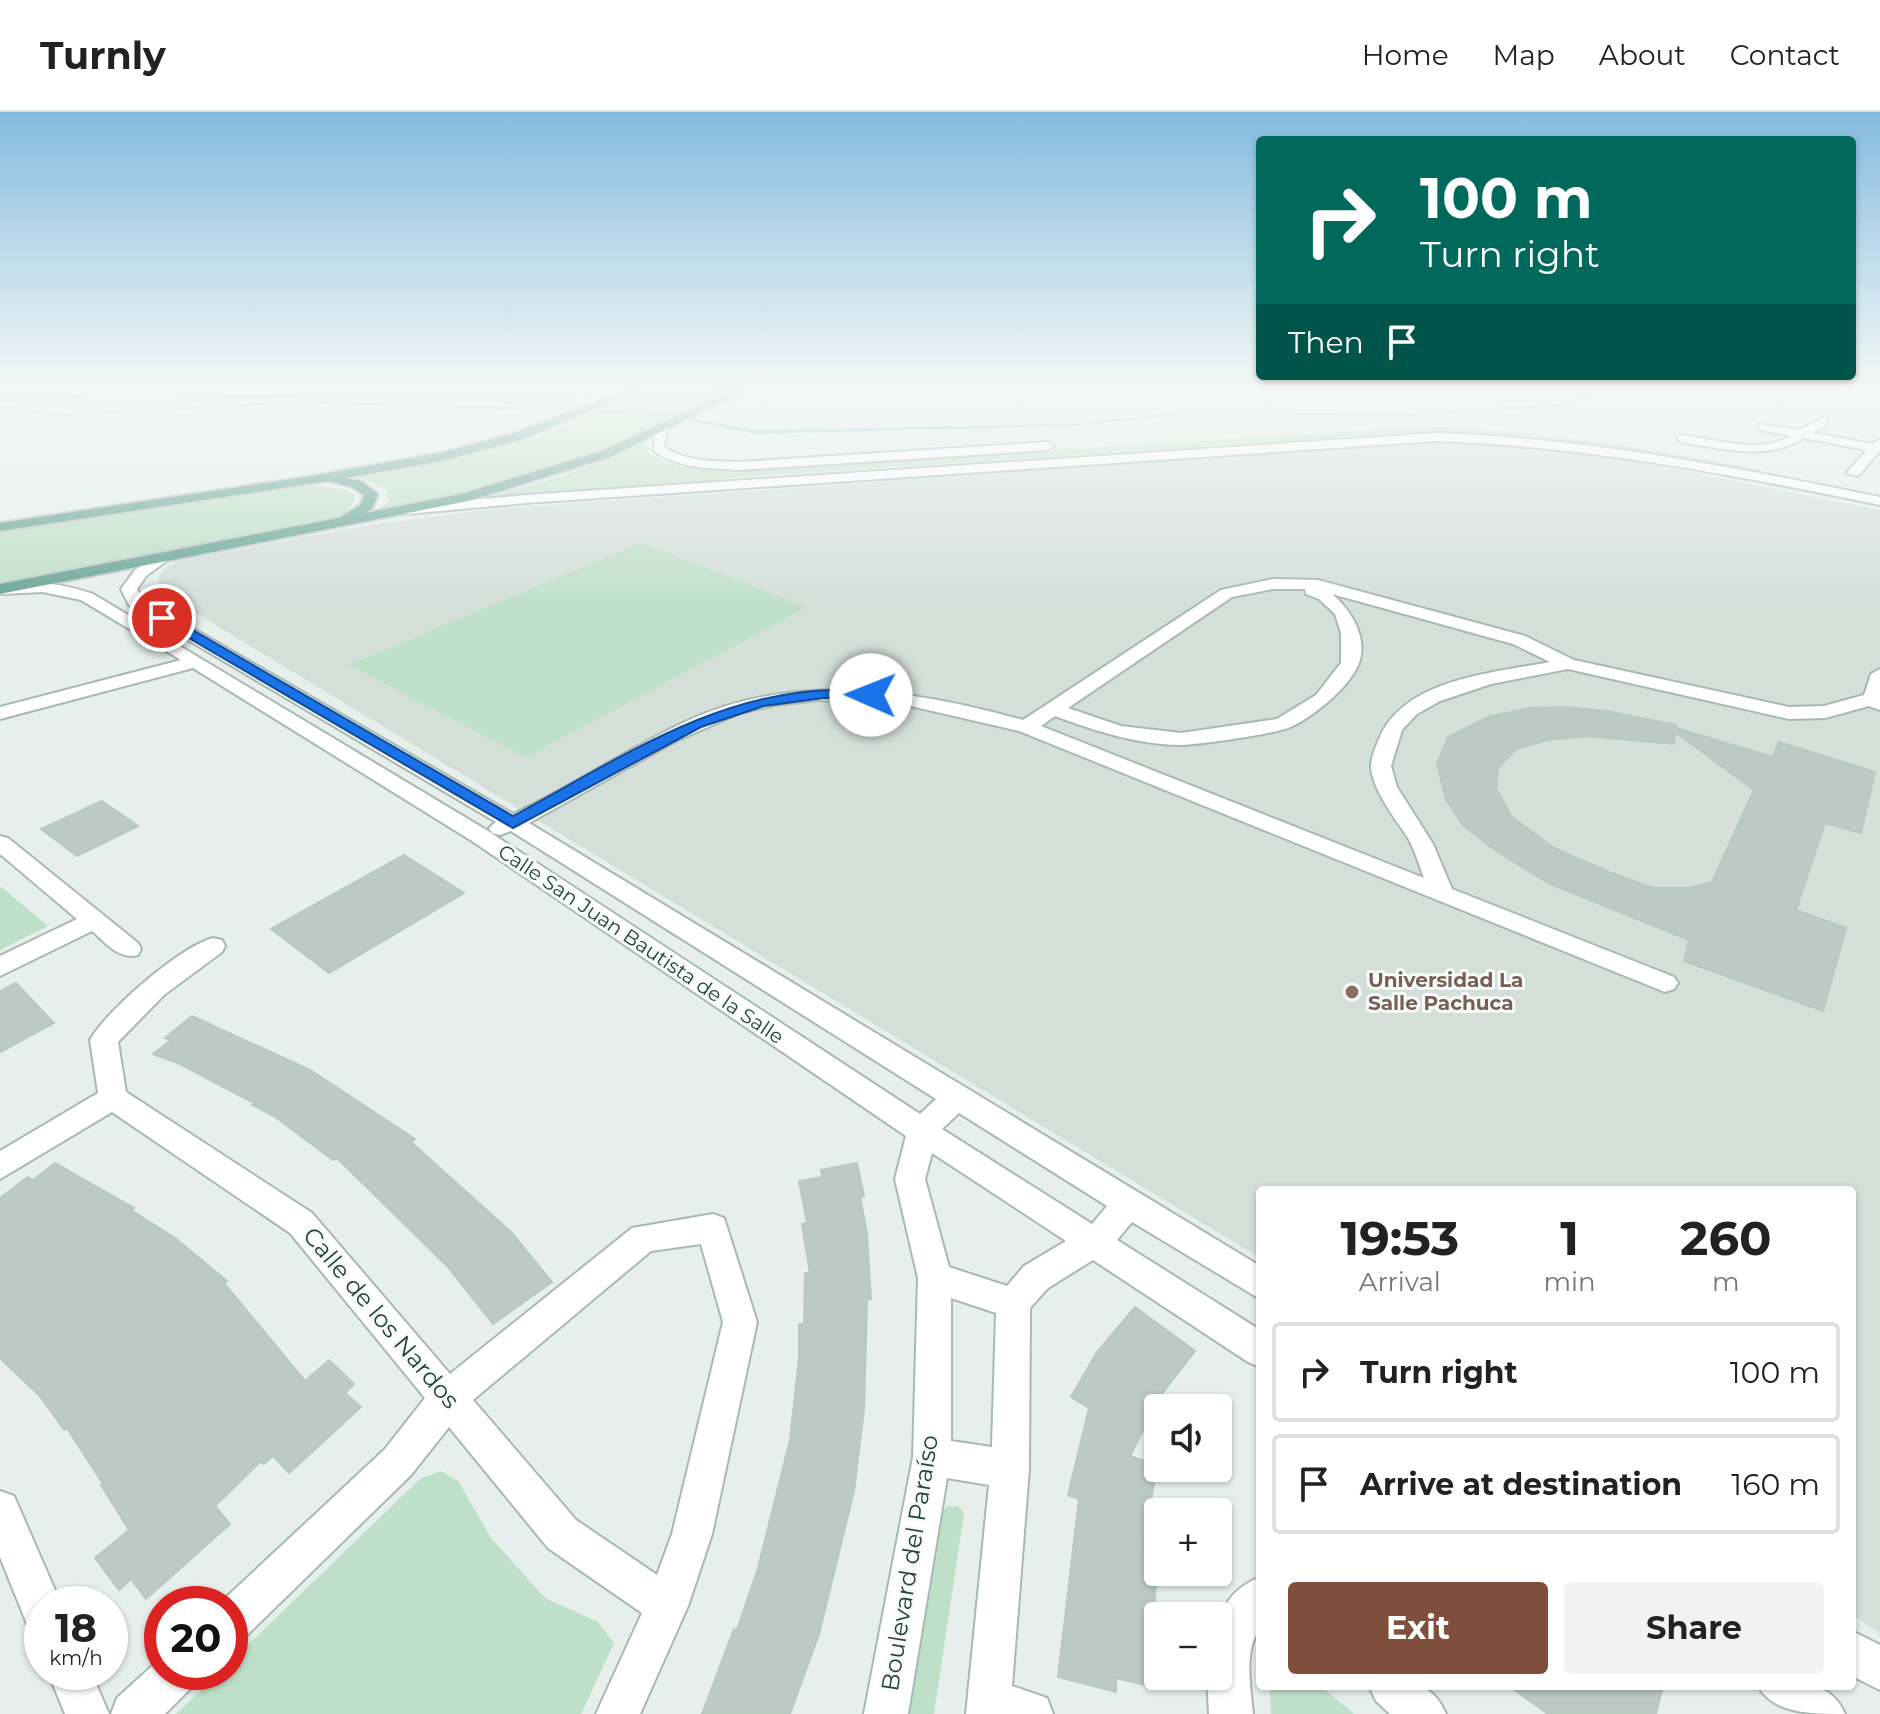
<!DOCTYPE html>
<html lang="en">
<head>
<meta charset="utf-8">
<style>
  body { margin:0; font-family:Montserrat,sans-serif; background:#f2f2f2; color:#222; height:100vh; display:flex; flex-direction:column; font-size:30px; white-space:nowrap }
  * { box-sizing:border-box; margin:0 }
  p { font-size:26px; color:#767676 }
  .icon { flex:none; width:44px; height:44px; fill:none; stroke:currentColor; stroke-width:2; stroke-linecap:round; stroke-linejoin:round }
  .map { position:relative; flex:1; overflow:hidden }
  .side { position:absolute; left:1256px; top:1074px; width:600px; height:504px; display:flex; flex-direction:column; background:#fff; border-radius:8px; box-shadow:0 2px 6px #0004 }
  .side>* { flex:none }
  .guide { position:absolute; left:1256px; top:24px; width:600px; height:244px; border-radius:8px; box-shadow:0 2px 6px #0004; background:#00695c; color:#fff; overflow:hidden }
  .fabs { position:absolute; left:1144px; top:1282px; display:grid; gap:16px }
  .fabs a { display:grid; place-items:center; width:88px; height:88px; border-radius:8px; background:#fff; box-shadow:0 2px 6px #0004; font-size:40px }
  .speed { position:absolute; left:24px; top:1474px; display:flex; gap:16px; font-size:40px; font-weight:700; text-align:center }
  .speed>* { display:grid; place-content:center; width:104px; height:104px; border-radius:50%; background:#fff; box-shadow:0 2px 6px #0004; line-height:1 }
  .speed small { font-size:20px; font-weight:400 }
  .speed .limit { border:12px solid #d22; background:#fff; color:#111 }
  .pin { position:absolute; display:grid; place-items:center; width:68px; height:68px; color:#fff; margin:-34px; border:4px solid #fff; border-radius:50%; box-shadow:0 2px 8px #0007 }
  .me { position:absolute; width:88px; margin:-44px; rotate:271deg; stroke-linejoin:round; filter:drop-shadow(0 0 6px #0008) }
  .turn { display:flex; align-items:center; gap:28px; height:168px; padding:0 32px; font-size:36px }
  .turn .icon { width:104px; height:104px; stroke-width:2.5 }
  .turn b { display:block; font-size:56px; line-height:68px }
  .then { display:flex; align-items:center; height:76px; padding:0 32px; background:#0003; gap:16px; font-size:30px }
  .eta { display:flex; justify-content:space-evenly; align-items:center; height:136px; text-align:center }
  .eta b { font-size:48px; font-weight:700; line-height:56px }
  .primary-button { display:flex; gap:16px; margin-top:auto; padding:16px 32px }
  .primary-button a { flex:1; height:92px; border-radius:8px; background:#804e3d; color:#fff; font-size:32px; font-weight:700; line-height:92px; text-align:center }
  .primary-button a+a { background:#f2f2f2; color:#222 }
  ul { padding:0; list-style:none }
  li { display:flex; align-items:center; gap:24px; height:100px; margin:0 16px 12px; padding:0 16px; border:4px solid #e0e0e0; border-radius:8px }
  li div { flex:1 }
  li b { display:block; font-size:30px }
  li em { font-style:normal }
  header { display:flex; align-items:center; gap:48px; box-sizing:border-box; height:112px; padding:0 40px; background:#fff; border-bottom:2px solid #e0e0e0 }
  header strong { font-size:38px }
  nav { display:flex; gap:44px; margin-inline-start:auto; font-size:28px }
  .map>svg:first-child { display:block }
  .built { fill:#d4dfda }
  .green { fill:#bfe0c8 }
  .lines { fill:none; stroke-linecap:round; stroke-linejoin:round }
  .stream { fill:#8ec9d4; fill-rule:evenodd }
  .building { fill:#bbcac4; stroke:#b8c9c2; stroke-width:2; fill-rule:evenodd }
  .minor-casing { stroke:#a8b8b2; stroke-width:4 }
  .major-casing { stroke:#c2cac8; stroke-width:4 }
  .minor { fill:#fff; fill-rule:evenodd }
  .major { fill:#6aa596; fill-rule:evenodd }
  .route { fill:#1a73e8; stroke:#114b97; stroke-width:2 }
  .education-dot { fill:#8d6e63; stroke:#f7fbf9; stroke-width:3 }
  .labels { text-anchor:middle; stroke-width:6; stroke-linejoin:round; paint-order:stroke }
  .street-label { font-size:20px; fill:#24423a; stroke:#f7fbf9 }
  .education-label { font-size:20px; font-weight:bold; fill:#785e54; stroke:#f7fbf9; text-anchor:start }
  .near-street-label { font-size:24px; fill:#24423a; stroke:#f7fbf9 }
</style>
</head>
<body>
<header>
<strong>Turnly</strong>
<nav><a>Home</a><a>Map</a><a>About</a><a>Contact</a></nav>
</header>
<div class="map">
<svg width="1880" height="1602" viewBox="0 0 1880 1602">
  <rect width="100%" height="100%" fill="#e6efeb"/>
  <path class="built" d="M 0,274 L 575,274 L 589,280 L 566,288 L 567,294 L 562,297 L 462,287 L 432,290 L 315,284 L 134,292 L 0,283 Z
    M 1442,330 L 1493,331 L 1596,341 L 1880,398 L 1880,1521 L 1852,1504 L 1852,1078 L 1260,1078 L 1260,1146 L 158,478 L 159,464 L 168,454 L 186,447 L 369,413 L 491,397 Z"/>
  <path class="green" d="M 438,274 L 574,274 L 588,280 L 565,288 L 566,294 L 561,296 L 462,287 L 432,290 L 312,285 L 133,294 L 12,290 L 0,284 L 0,278 L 56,286 L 109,290 L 428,278 Z
    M 652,274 L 693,280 L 730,279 C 677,304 626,330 571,350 C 509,372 444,385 379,398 L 389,388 L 387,378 L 358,364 L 457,345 L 541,324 Z
    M 1416,315 C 1534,316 1646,337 1761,358 L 1766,363 L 1535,324 L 1424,320 L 743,365 L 481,387 L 563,364 L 646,330 L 648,340 C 682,365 741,357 781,356 Z
    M 319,374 L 342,377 L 355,383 C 354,406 322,409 304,413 L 0,471 L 0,418 L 288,375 Z
    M 641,431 L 807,495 L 526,645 L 349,553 Z
    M 0,774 L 48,814 L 0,838 Z
    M 441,1359 L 458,1369 L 491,1426 L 545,1486 L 598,1510 L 614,1531 L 581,1602 L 176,1602 L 220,1560 L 230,1560 L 230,1550 L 421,1366 Z
    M 948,1394 L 958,1394 L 964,1401 L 934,1602 L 904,1602 L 941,1400 Z
    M 1270,1574 L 1321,1574 L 1354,1602 L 1271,1602 Z"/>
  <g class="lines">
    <path class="stream" d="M 1605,274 L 1611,274 L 1560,294 L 1403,304 L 1186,302 L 1075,314 L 756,322 L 668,304 L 510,297 L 295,291 L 57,304 L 0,296 L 0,294 L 57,302 L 295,289 L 510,295 L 668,302 L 756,318 L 1075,312 L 1186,300 L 1403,302 L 1559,292 Z"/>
  </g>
  <path class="building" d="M 1564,595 L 1607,599 L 1676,613 L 1676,616 L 1773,645 L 1779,630 L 1875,660 L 1861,721 L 1825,711 L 1796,798 L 1846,816 L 1823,899 L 1684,849 L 1689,828 L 1548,771 L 1492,736 L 1463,713 L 1446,687 L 1437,652 L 1448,625 L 1488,605 L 1530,596 ZM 1675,620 L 1754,678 L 1712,770 L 1690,776 L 1653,776 L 1609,760 L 1554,736 L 1511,704 L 1496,676 L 1498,656 L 1516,637 L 1548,628 L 1586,624 L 1674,632 Z
    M 102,689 L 138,714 L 77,744 L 41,717 Z
    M 404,743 L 464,781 L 329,861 L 271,817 Z
    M 16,871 L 54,911 L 0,940 L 0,879 Z
    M 192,904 L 310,958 L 415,1027 L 411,1030 L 511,1120 L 552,1170 L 493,1212 L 448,1155 L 337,1046 L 333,1048 L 274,1004 L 252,993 L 254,991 L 180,952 L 153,942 L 171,928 L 165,926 Z
    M 55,1051 L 134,1096 L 131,1098 L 175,1126 L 227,1169 L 224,1171 L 305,1269 L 329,1248 L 354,1272 L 345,1281 L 361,1295 L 289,1361 L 273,1344 L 264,1352 L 261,1349 L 215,1394 L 230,1412 L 146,1487 L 131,1467 L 119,1478 L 95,1446 L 129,1418 L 101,1373 L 103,1372 L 67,1316 L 64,1318 L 40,1284 L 0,1246 L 0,1086 L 28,1065 L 33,1068 Z
    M 857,1051 L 864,1084 L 860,1085 L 867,1122 L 871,1187 L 867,1188 L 864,1297 L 854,1379 L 819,1522 L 790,1602 L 702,1602 L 734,1517 L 737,1518 L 758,1456 L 790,1328 L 799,1246 L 799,1212 L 804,1212 L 805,1161 L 810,1161 L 802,1112 L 807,1111 L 799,1069 L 822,1065 L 821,1058 Z
    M 1135,1195 L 1195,1239 L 1161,1283 L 1130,1344 L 1157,1353 L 1143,1435 L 1158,1438 L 1149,1574 L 1116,1566 L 1116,1580 L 1058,1565 L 1079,1387 L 1068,1383 L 1089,1296 L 1071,1285 L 1097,1240 Z
    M 1509,1574 L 1663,1574 L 1656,1602 L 1548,1602 Z"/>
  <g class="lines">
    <defs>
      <path id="minor" d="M 21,274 L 54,274 L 111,281 L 412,274 L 407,277 L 111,287 L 26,277 Z
        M 593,274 L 603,274 L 599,295 L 593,298 L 587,295 Z
        M 1824,305 L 1828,307 L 1828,311 L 1813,321 L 1873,332 L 1880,327 L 1880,339 L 1858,364 L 1846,361 L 1867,338 L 1804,326 C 1765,350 1726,336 1683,331 L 1677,327 L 1683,323 C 1717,328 1761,342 1791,324 L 1759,318 L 1759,312 L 1800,318 Z
        M 661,313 L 667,317 L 664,335 C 687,350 713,349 739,350 L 1048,330 L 1054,334 L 1048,338 L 739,358 C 709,356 679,357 654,339 L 655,317 Z
        M 1437,321 C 1587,326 1733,355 1880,385 L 1880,393 C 1733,363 1587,334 1437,329 L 526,391 L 407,402 L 400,398 L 407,394 L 526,383 Z
        M 164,440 L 172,445 L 146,464 L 137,477 L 142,487 L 513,702 C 572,675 626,637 685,610 C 794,559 911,577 1023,608 L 1221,478 L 1273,467 L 1318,468 L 1525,524 L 1574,548 L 1789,595 L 1824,594 L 1864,583 L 1871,562 L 1880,557 L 1880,598 L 1869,594 L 1825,606 L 1789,607 L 1568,557 L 1491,572 L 1440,589 L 1417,602 L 1402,618 L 1391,654 L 1397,675 L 1433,732 L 1452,777 L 1674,865 L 1678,871 L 1674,877 L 1665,880 L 1019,619 L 902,592 L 817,588 L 775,593 L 740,601 L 676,629 L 529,711 L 1260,1154 L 1260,1187 L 1132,1110 L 1117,1128 L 1260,1218 L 1260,1255 L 1248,1250 L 1093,1148 L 1048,1176 L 1030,1196 L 1029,1357 L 1012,1574 L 1047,1586 L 1053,1602 L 966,1602 L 989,1373 L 947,1366 L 908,1602 L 864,1602 L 913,1345 L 918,1166 L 895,1067 L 906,1024 L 472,729 L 193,556 L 0,607 L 0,595 L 181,548 L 81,488 L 43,480 L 2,482 L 0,473 C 33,469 62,471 93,482 L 488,719 L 920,1002 L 936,987 L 511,719 L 500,723 L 492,721 L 489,716 L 496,710 L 129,493 L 121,477 L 135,458 ZM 1273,477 L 1305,477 L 1306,482 L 1319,487 L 1335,502 L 1341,521 L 1341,551 L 1316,583 L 1277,607 L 1181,621 L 1121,614 L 1068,596 L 1232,485 ZM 1332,482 L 1513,532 L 1550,550 C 1495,561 1404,566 1379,627 C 1374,639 1369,650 1372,662 C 1378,686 1395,706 1408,726 C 1415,739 1419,752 1424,766 L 1041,614 L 1055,604 C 1096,619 1135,632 1179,633 C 1197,633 1273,622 1288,616 C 1311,607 1350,575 1359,551 C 1368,525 1351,498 1332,482 ZM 959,1001 L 1107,1094 L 1092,1112 L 942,1017 ZM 932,1041 L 1066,1129 L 1024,1154 L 1007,1174 L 949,1155 L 925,1067 ZM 951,1186 L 996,1201 L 992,1335 L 951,1329 Z
        M 0,724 L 8,726 L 138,831 L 141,837 L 138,843 C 119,848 106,831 92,819 L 0,864 L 0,844 L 77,807 L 0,742 Z
        M 213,826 L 222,828 L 225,834 L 222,840 L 164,883 L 118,930 L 126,980 L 312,1101 L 450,1262 L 632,1116 L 713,1102 L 724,1106 L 757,1210 L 712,1422 L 688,1494 L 640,1602 L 596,1602 L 642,1501 L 548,1436 L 449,1315 L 411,1363 L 245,1525 L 230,1531 L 230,1492 L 219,1492 L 385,1337 L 425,1286 L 290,1121 L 112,1000 L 0,1067 L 0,1039 L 98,981 L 90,928 C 107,898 180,835 213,826 ZM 701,1132 L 723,1210 L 672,1422 L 657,1463 L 576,1408 L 473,1288 L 651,1139 Z
        M 0,1379 L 14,1384 L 61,1492 L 42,1492 L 42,1518 L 27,1512 L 0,1445 Z
        M 1260,1465 L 1260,1517 C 1243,1538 1251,1577 1253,1602 L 1209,1602 L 1207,1564 L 1218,1564 C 1218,1520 1212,1485 1260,1465 Z
        M 1852,1519 L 1880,1533 L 1880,1578 L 1852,1564 Z
        M 162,1545 L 162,1560 L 198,1560 L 192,1575 L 165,1602 L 111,1602 L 117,1586 Z
        M 48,1560 L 91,1560 L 109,1602 L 65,1602 Z
        M 1369,1574 C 1404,1574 1430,1564 1446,1602 L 1390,1602 L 1376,1589 Z
        M 1758,1574 C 1793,1574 1829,1564 1845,1602 C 1810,1602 1774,1602 1758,1574 Z"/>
      <path id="major" d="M 634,274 L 648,274 L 523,327 L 441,349 L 344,366 L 361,369 L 378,382 L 373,395 L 366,401 L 461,382 L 602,339 L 728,280 L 682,277 L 677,274 L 754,274 L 610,345 L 468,389 L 0,482 L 0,472 L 339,406 L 360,393 L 364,383 L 352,375 L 328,369 L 0,419 L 0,411 L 312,364 L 440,341 L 515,321 Z"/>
    </defs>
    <use href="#minor" class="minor-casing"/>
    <use href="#major" class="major-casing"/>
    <use href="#minor" class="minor"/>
    <use href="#major" class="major"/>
  </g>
  <linearGradient id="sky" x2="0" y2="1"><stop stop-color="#84bce0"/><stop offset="0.55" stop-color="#f4f8f6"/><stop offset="1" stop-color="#f4f8f6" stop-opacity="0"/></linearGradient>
  <rect width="1880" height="498" fill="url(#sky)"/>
  <path class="route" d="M 158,503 L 167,503 L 513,704 C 617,648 721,576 843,578 C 854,579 869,576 878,583 L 871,587 L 824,586 L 764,594 L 701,615 L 513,716 L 158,508 Z"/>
  <circle class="education-dot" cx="1352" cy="880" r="8"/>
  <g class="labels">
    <g class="street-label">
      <text transform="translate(641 832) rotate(34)" y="7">Calle San Juan Bautista de la Salle</text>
    </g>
    <g class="education-label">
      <text x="1368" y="875">Universidad La<tspan x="1368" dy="23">Salle Pachuca</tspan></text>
    </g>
    <g class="near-street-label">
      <text transform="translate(381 1206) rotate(50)" y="8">Calle de los Nardos</text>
      <text transform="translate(910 1451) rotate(-81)" y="8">Boulevard del Paraíso</text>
    </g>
  </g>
</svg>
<div class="fabs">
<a><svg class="icon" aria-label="sound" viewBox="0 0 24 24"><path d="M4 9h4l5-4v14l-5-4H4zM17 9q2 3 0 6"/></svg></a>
<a>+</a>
<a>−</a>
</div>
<div class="speed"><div>18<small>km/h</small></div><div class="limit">20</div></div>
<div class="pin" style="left:162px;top:506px;background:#d93025"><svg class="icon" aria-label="arrive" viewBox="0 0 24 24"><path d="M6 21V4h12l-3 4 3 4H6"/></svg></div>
<svg class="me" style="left:871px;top:583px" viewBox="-20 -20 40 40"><circle r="19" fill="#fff"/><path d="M0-13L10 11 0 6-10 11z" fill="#1a73e8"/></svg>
<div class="guide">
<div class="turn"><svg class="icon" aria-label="right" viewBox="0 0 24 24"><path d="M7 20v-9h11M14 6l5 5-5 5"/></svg><div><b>100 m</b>Turn right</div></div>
<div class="then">Then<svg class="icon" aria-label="arrive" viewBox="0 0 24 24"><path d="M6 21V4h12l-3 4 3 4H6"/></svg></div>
</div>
<section class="side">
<div class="eta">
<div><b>19:53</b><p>Arrival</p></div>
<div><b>1</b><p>min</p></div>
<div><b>260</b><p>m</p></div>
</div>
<ul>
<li><svg class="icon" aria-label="right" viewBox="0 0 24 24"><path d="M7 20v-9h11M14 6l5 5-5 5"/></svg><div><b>Turn right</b></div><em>100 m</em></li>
<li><svg class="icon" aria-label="arrive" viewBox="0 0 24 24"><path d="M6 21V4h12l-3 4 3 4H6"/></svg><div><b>Arrive at destination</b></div><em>160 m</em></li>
</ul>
<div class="primary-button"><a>Exit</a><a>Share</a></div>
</section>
</div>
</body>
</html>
